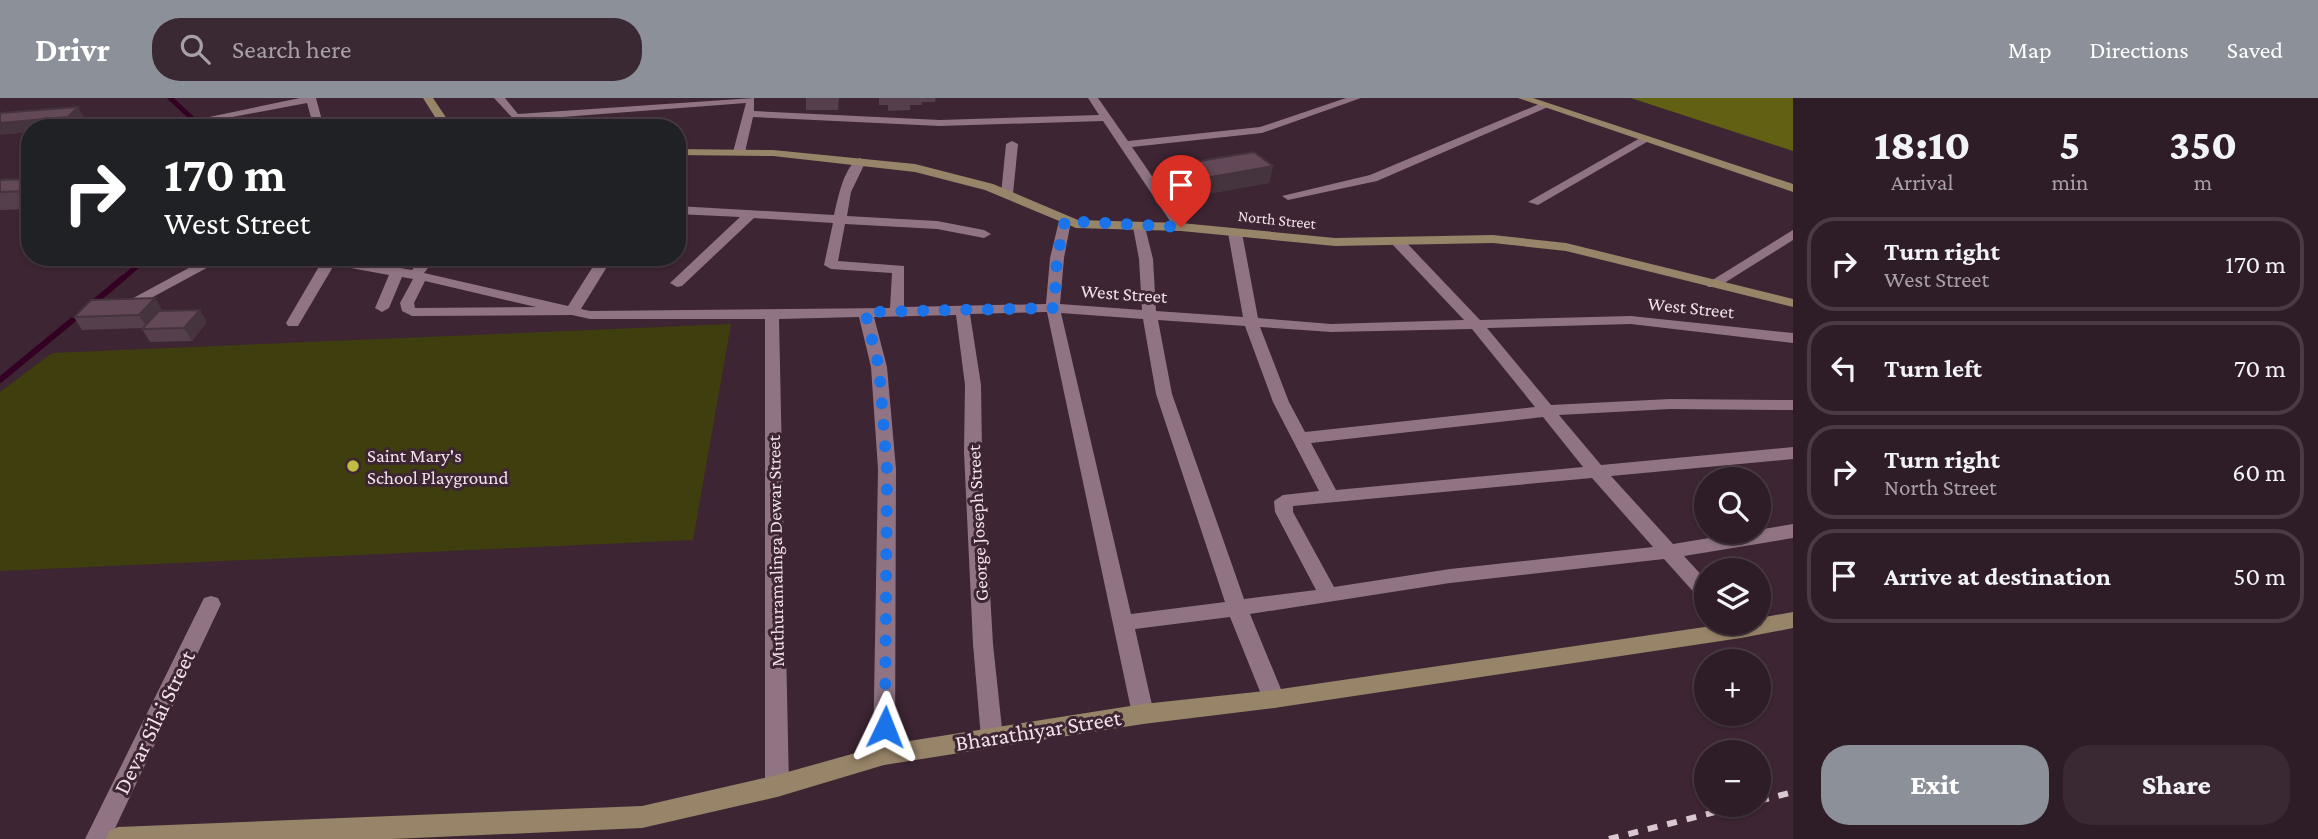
<!DOCTYPE html>
<html lang="en">
<head>
<meta charset="utf-8">
<style>
  body { margin:0; font-family:"Crimson Pro",serif; background:#3a2932; color:#f1f3f6; height:100vh; display:flex; flex-direction:column; font-size:26px; white-space:nowrap }
  * { box-sizing:border-box; margin:0 }
  p { font-size:23px; color:#a7a1a7 }
  .icon { flex:none; width:38px; height:38px; fill:none; stroke:currentColor; stroke-width:2; stroke-linecap:round; stroke-linejoin:round }
  .map { position:relative; flex:1; overflow:hidden }
  .sheet { display:flex; flex-direction:column; background:#2e1c26; width:525px }
  .sheet>* { flex:none }
  .top-card { position:absolute; left:21px; top:21px; width:665px; height:147px; border-radius:28px; box-shadow:0 2px 5px #0004,0 0 0 2px #493a43; background:#202124; color:#fff; overflow:hidden }
  .controls { position:absolute; left:1694px; top:369px; display:grid; gap:14px }
  .controls a { display:grid; place-items:center; width:77px; height:77px; border-radius:50%; background:#2e1c26; box-shadow:0 2px 5px #0004,0 0 0 2px #493a43; font-size:35px }
  .pin { position:absolute; display:grid; place-items:center; width:60px; height:60px; color:#fff; margin:-72px -30px; border-radius:50% 50% 50% 0; rotate:-45deg; box-shadow:0 0 7px #0007 }
  .pin .icon { rotate:45deg }
  .me { position:absolute; width:77px; margin:-38px; rotate:2deg; stroke-linejoin:round; filter:drop-shadow(0 0 5px #0008) }
  .turn { display:flex; align-items:center; gap:24px; height:147px; padding:0 28px; font-size:32px }
  .turn .icon { width:91px; height:91px; stroke-width:2.5 }
  .turn b { display:block; font-size:49px; line-height:60px }
  .eta { display:flex; justify-content:space-evenly; align-items:center; height:119px; text-align:center }
  .eta b { font-size:42px; font-weight:800; line-height:49px }
  .action { display:flex; gap:14px; margin-top:auto; padding:14px 28px }
  .action a { flex:1; height:80px; border-radius:28px; background:#8c9099; color:#fff; font-size:28px; font-weight:800; line-height:80px; text-align:center }
  .action a+a { background:#3a2932; color:#f1f3f6 }
  ul { padding:0; list-style:none }
  li { display:flex; align-items:center; gap:21px; height:94px; margin:0 14px 10px; padding:0 14px; border:4px solid #493a43; border-radius:28px }
  li div { flex:1 }
  li b { display:block; font-size:26px }
  li em { font-style:normal }
  header { display:flex; align-items:center; gap:42px; box-sizing:border-box; height:98px; padding:0 35px; background:#8c9099; color:#fff }
  header strong { font-size:33px }
  nav { display:flex; gap:38px; margin-inline-start:auto; font-size:24px }
  .search { width:490px; height:63px; background:#3a2932; display:flex; align-items:center; gap:18px; box-sizing:border-box; padding:0 24px; border-radius:28px; color:#a7a1a7; font-size:26px }
  main { display:flex; flex:1; min-height:0 }
  .map>svg:first-child { display:block }
  .green { fill:#3e3e0e }
  .forest { fill:#616013 }
  .lines { fill:none; stroke-linecap:round; stroke-linejoin:round }
  .stream-far1 { stroke:#330023; stroke-width:5 }
  .stream { stroke:#330023; stroke-width:6 }
  .street { fill:#907484; fill-rule:evenodd }
  .secondary { fill:#988468; fill-rule:evenodd }
  .rail { stroke:#dac8d1; stroke-width:6; stroke-dasharray:10 10; stroke-linecap:butt }
  .wall { fill:#553f4c }
  .shaded-wall { fill:#45333e }
  .building { fill:#634958; stroke:#45333e; stroke-width:2 }
  .route { stroke:#1a73e8; stroke-width:12; stroke-dasharray:0 21.6 }
  .poi-dot { fill:#bfbe41; stroke:#3d2533; stroke-width:2.5 }
  .labels { text-anchor:middle; stroke-width:6; stroke-linejoin:round; paint-order:stroke }
  .far-street-label { font-size:16px; fill:#f1e1e9; stroke:#3d2533 }
  .street-label { font-size:19px; fill:#f1e1e9; stroke:#3d2533 }
  .poi-label { font-size:19px; fill:#f1e1e9; stroke:#3d2533; text-anchor:start }
  .near-street-label { font-size:23px; fill:#f1e1e9; stroke:#3d2533 }
</style>
</head>
<body>
<header>
<strong>Drivr</strong>
<div class="search"><svg class="icon" aria-label="search" viewBox="0 0 24 24"><circle cx="10" cy="10" r="6"/><path d="M15 15l6 6"/></svg>Search here</div>
<nav><a>Map</a><a>Directions</a><a>Saved</a></nav>
</header>
<main>
<div class="map">
<svg width="1793" height="741" viewBox="0 0 1793 741">
  <rect width="100%" height="100%" fill="#3d2533"/>
  <path class="green" d="M 731,226 L 693,442 L 0,473 L 0,294 L 52,255 Z"/>
  <path class="forest" d="M 1631,0 L 1793,0 L 1793,53 L 1643,4 Z"/>
  <g class="lines">
    <path class="stream-far1" d="M 170,0 L 195,23 L 203,23 L 209,30
      M 121,182 L 148,159"/>
    <path class="stream" d="M 92,206 L 123,180
      M 0,282 L 80,216"/>
    <path class="street" d="M 300,0 L 316,0 L 324,30 L 288,30 L 312,23 L 307,5 L 195,26 L 190,23 Z
      M 494,0 L 505,0 L 518,16 L 754,0 L 754,13 L 940,22 L 1099,17 L 1088,0 L 1098,0 L 1128,43 L 1260,29 L 1346,0 L 1361,0 L 1262,35 L 1132,49 L 1187,129 L 1181,133 L 1176,132 L 1103,23 L 940,28 L 753,19 L 745,54 L 739,57 L 733,54 L 746,5 L 523,22 L 526,26 L 521,29 Z
      M 1544,4 L 1549,7 L 1548,9 L 1377,83 L 1288,102 L 1282,98 L 1370,77 Z
      M 1642,39 L 1652,41 L 1538,107 L 1528,104 Z
      M 1012,43 L 1018,46 L 1013,96 L 1007,100 L 1001,96 L 1006,46 Z
      M 860,60 L 866,63 L 851,94 L 847,118 L 937,123 L 984,132 L 991,136 L 984,140 L 937,131 L 845,126 L 838,163 L 904,168 L 904,209 L 1046,206 L 1050,160 L 1059,123 L 1065,119 L 1071,123 L 1064,160 L 1060,206 L 1142,212 L 1139,161 L 1133,129 L 1139,125 L 1145,129 L 1153,161 L 1156,213 L 1243,219 L 1228,135 L 1235,131 L 1242,135 L 1258,220 L 1331,226 L 1464,222 L 1392,146 L 1392,140 L 1402,140 L 1480,222 L 1631,218 L 1793,235 L 1793,245 L 1631,226 L 1487,230 L 1551,307 L 1670,301 L 1793,302 L 1793,312 L 1670,311 L 1559,317 L 1601,367 L 1793,349 L 1793,361 L 1611,378 L 1673,446 L 1793,426 L 1793,440 L 1684,458 L 1706,482 L 1706,503 L 1699,500 L 1664,461 L 1450,485 L 1250,516 L 1285,601 L 1282,608 L 1274,610 L 1266,608 L 1263,601 L 1230,519 L 1135,531 L 1154,616 L 1151,623 L 1143,626 L 1135,623 L 1132,616 L 1047,214 L 970,216 L 981,287 L 982,354 L 993,546 L 1003,640 L 1000,647 L 992,650 L 984,647 L 981,640 L 973,546 L 964,354 L 965,287 L 956,217 L 874,219 L 887,269 L 896,371 L 895,657 L 892,664 L 884,667 L 876,664 L 873,657 L 878,371 L 871,269 L 859,219 L 779,221 L 789,688 L 785,696 L 777,699 L 769,696 L 765,688 L 765,221 L 590,221 L 572,217 L 412,218 L 402,213 L 400,205 L 413,181 L 402,179 L 389,210 L 382,214 L 375,210 L 389,177 L 334,167 L 298,228 L 288,228 L 286,225 L 321,165 L 302,159 L 335,159 L 412,172 L 423,159 L 437,159 L 424,175 L 568,208 L 599,159 L 613,159 L 581,211 L 590,213 L 890,210 L 892,175 L 831,171 L 824,167 L 833,125 L 754,120 L 682,188 L 677,189 L 670,185 L 740,119 L 677,116 L 677,108 L 834,117 C 838,100 844,67 860,60 ZM 425,183 L 536,209 L 415,210 L 414,205 ZM 1061,215 L 1143,221 L 1156,296 L 1225,504 L 1131,516 ZM 1158,222 L 1245,228 L 1273,304 L 1319,393 L 1283,397 L 1274,403 L 1275,414 L 1316,492 L 1244,501 L 1172,296 ZM 1260,229 L 1331,234 L 1472,231 L 1535,309 L 1305,334 L 1289,304 ZM 1543,319 L 1583,369 L 1336,392 L 1311,345 ZM 1592,380 L 1653,449 L 1450,471 L 1334,489 L 1293,414 L 1293,408 Z
      M 1793,132 L 1793,142 L 1718,189 L 1708,189 L 1706,186 Z
      M 209,159 L 227,159 L 138,207 L 133,208 L 126,204 Z
      M 211,498 L 218,500 L 221,506 L 110,741 L 85,741 L 201,506 L 204,500 Z"/>
    <path class="secondary" d="M 423,0 L 433,0 L 453,30 L 442,30 Z
      M 1518,0 L 1533,0 L 1793,86 L 1793,94 Z
      M 677,51 L 773,52 L 915,66 L 993,86 L 1078,122 L 1181,125 L 1335,140 L 1493,137 L 1566,145 L 1793,201 L 1793,209 L 1566,153 L 1493,145 L 1335,148 L 1181,133 L 1076,130 L 985,92 L 915,74 L 773,58 L 677,57 Z
      M 1793,514 L 1793,530 L 1741,540 L 1274,610 L 1143,626 L 884,667 L 777,699 L 642,730 L 392,741 L 106,741 L 109,733 L 118,729 L 642,708 L 777,677 L 884,647 L 1143,606 L 1274,592 L 1732,525 L 1759,525 L 1759,520 Z"/>
    <path class="rail" d="M 1759,703 L 1793,694
      M 1609,741 L 1743,707"/>
  </g>
  <path class="wall" d="M 806,0 L 839,0 L 838,12 L 806,12 Z
    M 879,0 L 936,0 L 935,4 L 922,4 L 922,7 L 910,7 L 910,12 L 888,13 L 888,7 L 879,7 Z
    M 1176,67 L 1273,68 L 1269,85 L 1190,99 L 1173,84 Z
    M 30,81 L 30,111 L 0,112 L 0,82 Z
    M 155,200 L 162,213 L 207,224 L 192,243 L 150,244 L 142,231 L 143,230 L 82,232 L 74,219 Z"/>
  <path class="shaded-wall" d="M 78,9 L 84,19 L 75,30 L 30,30 L 30,34 L 0,37 L 0,25 Z
    M 1273,68 L 1269,85 L 1190,99 L 1194,82 Z
    M 155,200 L 163,213 L 147,230 L 139,217 Z
    M 200,212 L 207,224 L 192,243 L 184,230 Z"/>
  <path class="building" d="M 78,9 L 68,19 L 0,25 L 0,15 Z
    M 170,25 L 167,30 L 127,30 Z
    M 1254,54 L 1273,68 L 1194,82 L 1176,67 Z
    M 30,81 L 30,93 L 0,94 L 0,82 Z
    M 155,200 L 139,217 L 74,219 L 91,202 Z
    M 200,212 L 184,230 L 142,231 L 159,213 Z"/>
  <g class="lines">
    <path class="route" d="M 885,629 L 887,372 L 879,269 L 865,214 L 1054,210 L 1057,160 L 1065,123 L 1181,129"/>
  </g>
  <circle class="poi-dot" cx="353" cy="368" r="7"/>
  <g class="labels">
    <g class="far-street-label">
      <text transform="translate(1277 121) rotate(6)" y="6">North Street</text>
    </g>
    <g class="street-label">
      <text transform="translate(1124 195) rotate(4)" y="7">West Street</text>
      <text transform="translate(1691 209) rotate(6)" y="7">West Street</text>
      <text transform="translate(977 425) rotate(-93)" y="7">George Joseph Street</text>
      <text transform="translate(775 453) rotate(-91)" y="7">Muthuramalinga Dewar Street</text>
    </g>
    <g class="poi-label">
      <text x="367" y="364">Saint Mary's<tspan x="367" dy="22">School Playground</tspan></text>
    </g>
    <g class="near-street-label">
      <text transform="translate(154 624) rotate(-64)" y="8">Devar Silai Street</text>
      <text transform="translate(1038 632) rotate(-9)" y="8">Bharathiyar Street</text>
    </g>
  </g>
</svg>
<div class="controls">
<a><svg class="icon" aria-label="search" viewBox="0 0 24 24"><circle cx="10" cy="10" r="6"/><path d="M15 15l6 6"/></svg></a>
<a><svg class="icon" aria-label="layers" viewBox="0 0 24 24"><path d="M12 4l9 5-9 5-9-5zM3 14l9 5 9-5"/></svg></a>
<a>+</a>
<a>−</a>
</div>
<div class="pin" style="left:1181px;top:129px;background:#d93025"><svg class="icon" aria-label="arrive" viewBox="0 0 24 24"><path d="M6 21V4h12l-3 4 3 4H6"/></svg></div>
<svg class="me" style="left:885px;top:629px" viewBox="-20 -20 40 40"><path d="M0-17L14 15 0 8-14 15z" fill="#1a73e8" stroke="#fff" stroke-width="4"/></svg>
<div class="top-card">
<div class="turn"><svg class="icon" aria-label="right" viewBox="0 0 24 24"><path d="M7 20v-9h11M14 6l5 5-5 5"/></svg><div><b>170 m</b>West Street</div></div>
</div>
</div>
<section class="sheet">
<div class="eta">
<div><b>18:10</b><p>Arrival</p></div>
<div><b>5</b><p>min</p></div>
<div><b>350</b><p>m</p></div>
</div>
<ul>
<li><svg class="icon" aria-label="right" viewBox="0 0 24 24"><path d="M7 20v-9h11M14 6l5 5-5 5"/></svg><div><b>Turn right</b><p>West Street</p></div><em>170 m</em></li>
<li><svg class="icon" aria-label="left" viewBox="0 0 24 24"><path d="M17 20v-9H6M10 6l-5 5 5 5"/></svg><div><b>Turn left</b></div><em>70 m</em></li>
<li><svg class="icon" aria-label="right" viewBox="0 0 24 24"><path d="M7 20v-9h11M14 6l5 5-5 5"/></svg><div><b>Turn right</b><p>North Street</p></div><em>60 m</em></li>
<li><svg class="icon" aria-label="arrive" viewBox="0 0 24 24"><path d="M6 21V4h12l-3 4 3 4H6"/></svg><div><b>Arrive at destination</b></div><em>50 m</em></li>
</ul>
<div class="action"><a>Exit</a><a>Share</a></div>
</section>
</main>
</body>
</html>
